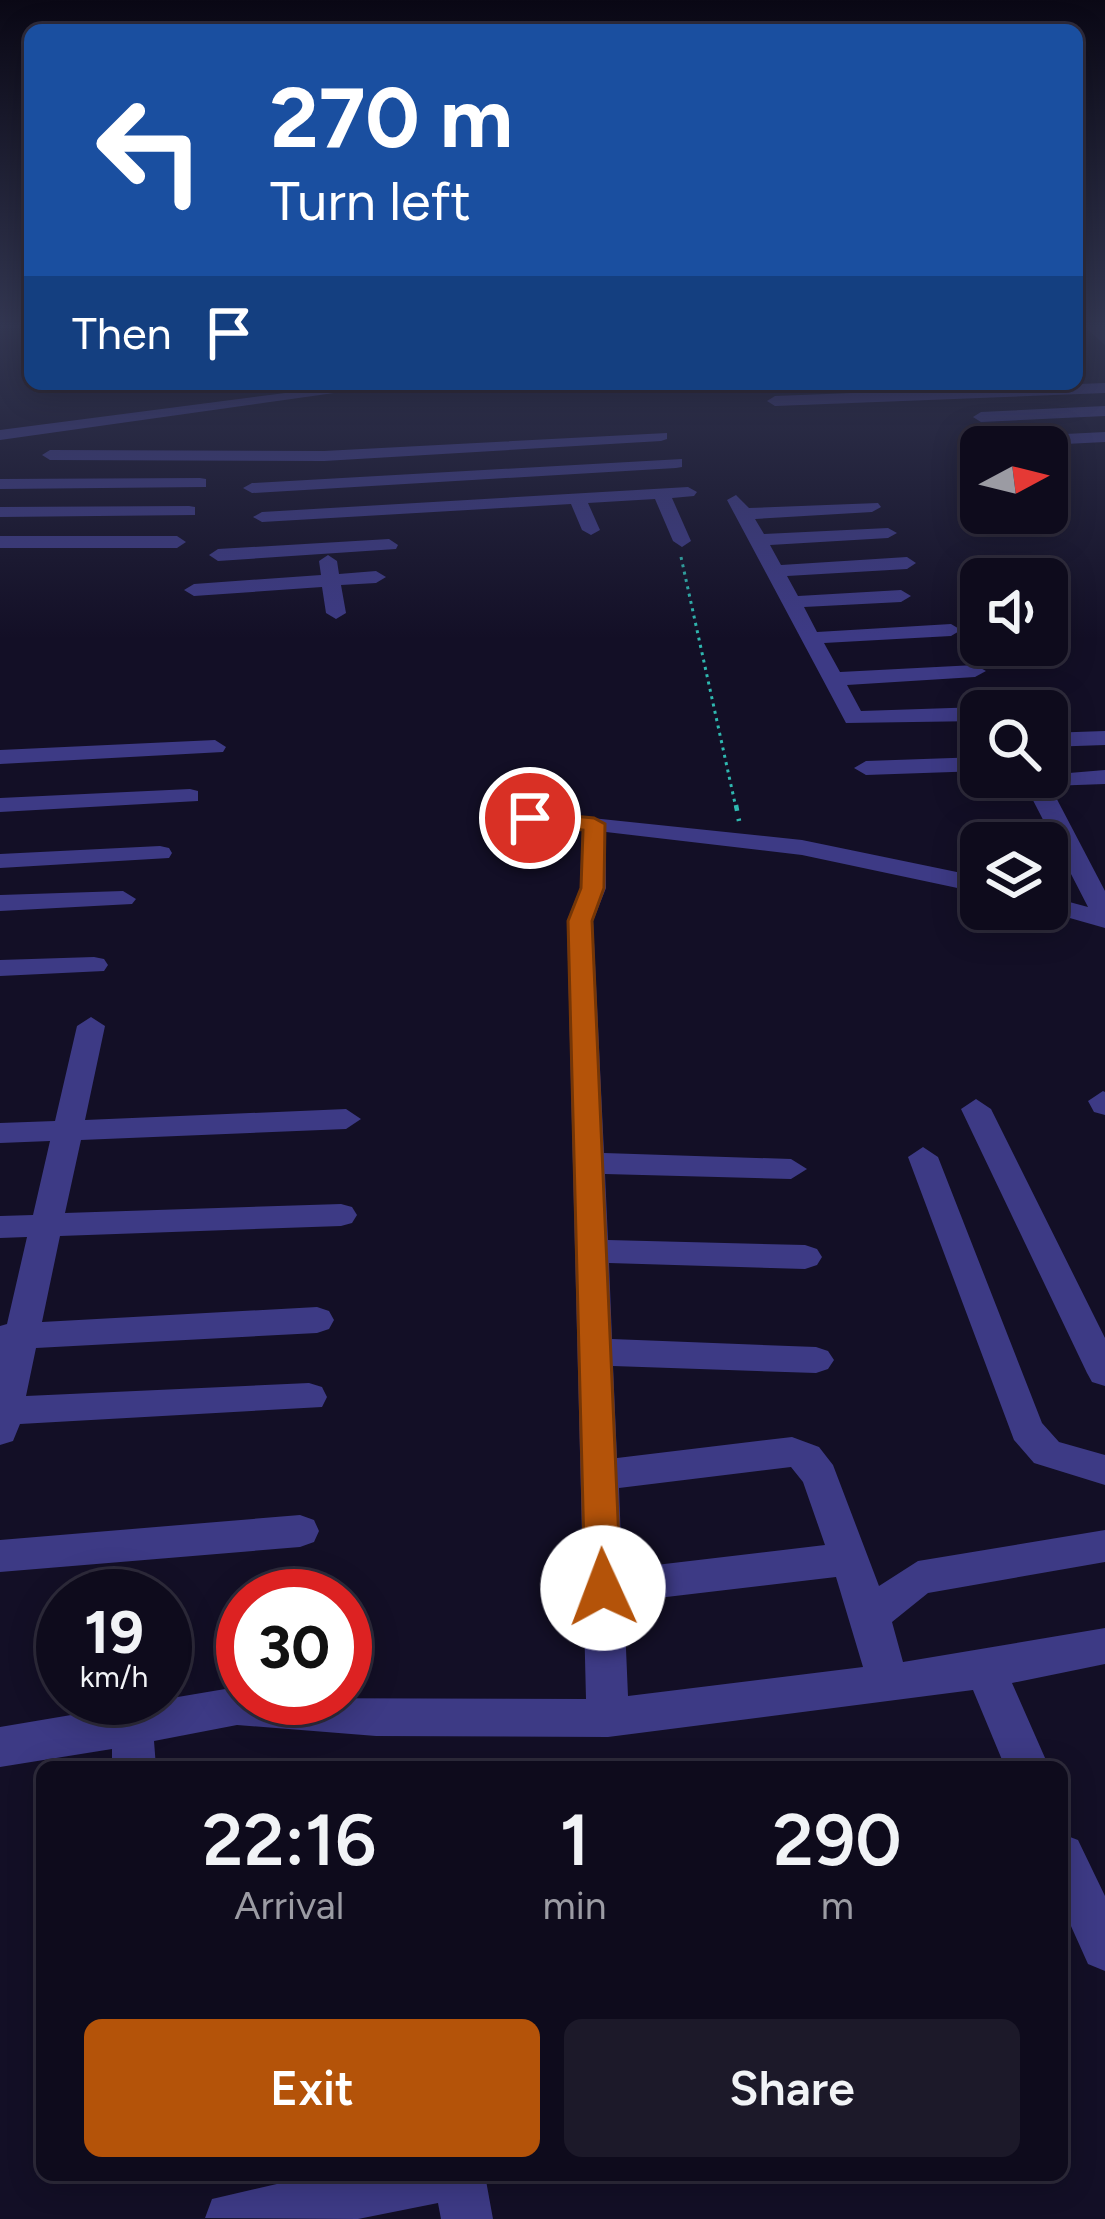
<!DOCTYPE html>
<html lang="en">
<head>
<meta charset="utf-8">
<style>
  body { margin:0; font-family:Figtree,sans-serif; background:#1c1929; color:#f1f3f6; height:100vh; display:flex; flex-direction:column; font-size:45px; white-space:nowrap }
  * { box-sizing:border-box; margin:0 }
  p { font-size:39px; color:#9b9ba3 }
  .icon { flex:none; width:66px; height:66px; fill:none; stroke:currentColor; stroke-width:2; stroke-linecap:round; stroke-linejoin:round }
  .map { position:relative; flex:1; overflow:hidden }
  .panel { position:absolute; left:36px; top:1761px; width:1032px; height:420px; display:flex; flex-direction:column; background:#0e0b1c; border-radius:18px; box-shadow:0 6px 30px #0003,0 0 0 3px #2e2b3b }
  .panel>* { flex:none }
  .banner { position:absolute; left:24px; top:24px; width:1059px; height:366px; border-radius:18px; box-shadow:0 6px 30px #0003,0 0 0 3px #2e2b3b; background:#1a4fa0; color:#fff; overflow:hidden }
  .needle { width:78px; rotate:83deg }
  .buttons { position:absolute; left:960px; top:426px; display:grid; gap:24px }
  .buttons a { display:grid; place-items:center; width:108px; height:108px; border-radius:18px; background:#0e0b1c; box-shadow:0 6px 30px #0003,0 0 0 3px #2e2b3b; font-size:60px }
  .speed { position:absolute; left:36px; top:1569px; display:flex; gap:24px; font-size:60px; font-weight:700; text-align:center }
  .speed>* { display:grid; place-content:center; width:156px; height:156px; border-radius:50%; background:#0e0b1c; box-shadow:0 6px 30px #0003,0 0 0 3px #2e2b3b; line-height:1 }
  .speed small { font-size:30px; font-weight:400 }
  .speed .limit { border:18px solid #d22; background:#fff; color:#111 }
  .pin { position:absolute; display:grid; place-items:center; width:102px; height:102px; color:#fff; margin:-51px; border:6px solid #fff; border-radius:50%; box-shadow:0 3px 12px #0007 }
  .me { position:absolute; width:132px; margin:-66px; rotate:358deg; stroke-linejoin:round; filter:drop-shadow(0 0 9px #0008) }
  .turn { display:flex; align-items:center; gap:42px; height:252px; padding:0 48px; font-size:54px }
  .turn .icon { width:156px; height:156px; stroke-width:2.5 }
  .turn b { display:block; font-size:84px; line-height:102px }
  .then { display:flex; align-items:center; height:114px; padding:0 48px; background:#0003; gap:24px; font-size:45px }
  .eta { display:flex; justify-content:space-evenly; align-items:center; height:204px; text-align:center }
  .eta b { font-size:72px; font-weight:600; line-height:84px }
  .cta { display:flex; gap:24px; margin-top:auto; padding:24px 48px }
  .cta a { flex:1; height:138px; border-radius:18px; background:#b45309; color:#fff; font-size:48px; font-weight:600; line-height:138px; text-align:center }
  .cta a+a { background:#1c1929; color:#f1f3f6 }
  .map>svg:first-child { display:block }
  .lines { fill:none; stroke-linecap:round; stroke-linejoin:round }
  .path-far1 { stroke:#2fb8b0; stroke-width:3; stroke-dasharray:3 4.5; stroke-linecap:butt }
  .path { stroke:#2fb8b0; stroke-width:4.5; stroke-dasharray:6 8; stroke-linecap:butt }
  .minor { fill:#3d3a85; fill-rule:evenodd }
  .wall { fill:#312854 }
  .route { fill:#b45309; stroke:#753606; stroke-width:3 }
</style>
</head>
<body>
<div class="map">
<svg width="1105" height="2219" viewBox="0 0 1105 2219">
  <rect width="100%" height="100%" fill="#130f26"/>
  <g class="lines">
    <path class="path-far1" d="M 681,557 L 736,808"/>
    <path class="path" d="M 736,805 L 739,821"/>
    <path class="minor" d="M 1105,383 L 1105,393 L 775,406 L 767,401 L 775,396 Z
      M 355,384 L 398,384 L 0,440 L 0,430 Z
      M 1105,406 L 1105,416 L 981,422 L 973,417 L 981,412 Z
      M 1105,432 L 1105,442 L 1004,447 L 978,443 L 986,438 Z
      M 667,433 L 667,439 L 661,441 L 324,461 L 50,460 L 42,455 L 50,450 L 324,451 Z
      M 682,459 L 682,467 L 676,468 L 252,493 L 243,488 L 252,483 Z
      M 200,478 L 206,479 L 206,487 L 0,489 L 0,479 Z
      M 688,487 L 697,492 L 694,496 L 672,498 L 691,541 L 682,547 L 673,541 L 655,499 L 588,503 L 600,530 L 591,535 L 582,530 L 571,504 L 262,522 L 253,517 L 262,512 Z
      M 736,495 L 749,508 L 878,503 L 881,507 L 872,512 L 755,519 L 764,534 L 888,528 L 897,533 L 888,538 L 770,545 L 781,565 L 907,557 L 916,563 L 907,569 L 787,576 L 798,596 L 901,590 L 911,596 L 901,602 L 804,607 L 817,632 L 951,624 L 961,630 L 951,636 L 824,643 L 840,672 L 975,665 L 986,671 L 975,677 L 847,685 L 861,711 L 981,707 L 990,711 L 981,711 L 981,721 L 846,723 L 727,500 Z
      M 189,506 L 195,507 L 195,515 L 0,517 L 0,507 Z
      M 0,536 L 177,536 L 186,542 L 177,548 L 0,548 Z
      M 389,539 L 398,545 L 396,549 L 218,561 L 209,555 L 218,549 Z
      M 328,555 L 337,561 L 339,574 L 376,571 L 386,577 L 376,583 L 341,585 L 346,613 L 336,619 L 326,613 L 322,587 L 194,596 L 184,590 L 194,584 L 321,575 L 319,561 Z
      M 1105,731 L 1105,745 L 1047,747 L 1047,733 Z
      M 215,740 L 226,747 L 223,752 L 0,764 L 0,750 Z
      M 981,757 L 981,771 L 866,775 L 854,768 L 866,761 Z
      M 1105,770 L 1105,784 L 1050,786 L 1105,891 L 1105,928 L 1038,909 L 1047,909 L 1047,896 L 1088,907 L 1021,777 Z
      M 190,789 L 198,791 L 198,801 L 0,812 L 0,798 Z
      M 497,808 L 802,840 L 981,877 L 981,893 L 802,855 L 606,832 L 606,888 L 593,921 L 604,1153 L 791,1159 L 807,1169 L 791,1179 L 605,1174 L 608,1240 L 805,1245 L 817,1249 L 822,1257 L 817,1265 L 805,1269 L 609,1263 L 612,1339 L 816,1347 L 828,1351 L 834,1360 L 828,1369 L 816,1373 L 613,1366 L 617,1458 L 792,1437 L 819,1447 L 833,1465 L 879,1586 L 918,1561 L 1105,1530 L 1105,1562 L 928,1593 L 892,1622 L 903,1662 L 1105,1628 L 1105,1664 L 1012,1683 L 1049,1767 L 1005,1767 L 973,1690 L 608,1737 L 376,1736 L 237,1725 L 154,1741 L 156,1767 L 112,1767 L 112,1749 L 0,1767 L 0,1727 L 237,1687 L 243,1687 L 243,1698 L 586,1699 L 567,921 L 580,888 L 582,830 L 489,820 L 489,810 ZM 791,1467 L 803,1482 L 825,1545 L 622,1569 L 619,1488 ZM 836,1577 L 863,1667 L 628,1696 L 624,1602 Z
      M 160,846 L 169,848 L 172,853 L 169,858 L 0,868 L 0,854 Z
      M 123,891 L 136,899 L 132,904 L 0,911 L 0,895 Z
      M 94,957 L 104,959 L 108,965 L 104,971 L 0,976 L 0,960 Z
      M 91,1017 L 105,1026 L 85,1120 L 346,1109 L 361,1119 L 346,1129 L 81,1140 L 65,1213 L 341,1204 L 352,1207 L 357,1215 L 352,1223 L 341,1226 L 60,1236 L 42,1322 L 317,1307 L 329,1311 L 334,1320 L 329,1329 L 317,1333 L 36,1348 L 26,1396 L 309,1383 L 322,1387 L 327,1397 L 322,1407 L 20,1424 L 13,1441 L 0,1445 L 0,1326 L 7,1324 L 27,1237 L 0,1238 L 0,1216 L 33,1215 L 50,1141 L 0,1143 L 0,1123 L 55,1121 L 77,1026 Z
      M 1103,1091 L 1105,1092 L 1105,1115 L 1094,1112 L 1088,1101 Z
      M 976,1099 L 991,1109 L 1105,1338 L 1105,1386 L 1092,1382 L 1087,1373 L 961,1109 Z
      M 923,1147 L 938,1157 L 1042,1423 L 1059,1442 L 1105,1455 L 1105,1485 L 1034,1463 L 1014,1440 L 908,1157 Z
      M 300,1515 L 314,1520 L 319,1531 L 314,1542 L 300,1547 L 0,1572 L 0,1540 Z
      M 1062,1834 L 1078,1840 L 1105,1896 L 1105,1971 L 1088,1964 L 1062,1906 Z
      M 316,2175 L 485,2175 L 493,2219 L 441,2219 L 438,2203 L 358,2219 L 205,2218 L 212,2199 Z"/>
  </g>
  <path class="wall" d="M 1086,328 L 1105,328 L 1105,345 Z"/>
  <linearGradient id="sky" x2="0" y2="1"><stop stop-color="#0a0815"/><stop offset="0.51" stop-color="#333752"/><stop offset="1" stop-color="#333752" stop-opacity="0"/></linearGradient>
  <rect width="1105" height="639" fill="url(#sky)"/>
  <path class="route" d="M 530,812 L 594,818 L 605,824 L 604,888 L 592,921 L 621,1588 L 616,1599 L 603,1604 L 590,1599 L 585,1588 L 568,921 L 581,888 L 583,830 L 522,823 L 519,818 Z"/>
</svg>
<div class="buttons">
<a><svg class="needle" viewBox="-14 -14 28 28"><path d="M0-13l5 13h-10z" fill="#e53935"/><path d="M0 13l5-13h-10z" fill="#9b9ba3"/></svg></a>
<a><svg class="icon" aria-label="sound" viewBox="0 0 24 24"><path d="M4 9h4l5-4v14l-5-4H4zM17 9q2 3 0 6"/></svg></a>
<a><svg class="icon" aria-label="search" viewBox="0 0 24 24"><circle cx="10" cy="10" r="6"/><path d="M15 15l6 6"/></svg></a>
<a><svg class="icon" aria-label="layers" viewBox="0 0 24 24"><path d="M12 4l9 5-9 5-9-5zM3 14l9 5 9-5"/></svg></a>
</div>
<div class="speed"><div>19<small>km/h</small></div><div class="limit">30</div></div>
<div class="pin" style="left:530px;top:818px;background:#d93025"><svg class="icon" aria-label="arrive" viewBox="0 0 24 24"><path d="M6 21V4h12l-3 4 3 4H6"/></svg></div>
<svg class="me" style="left:603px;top:1588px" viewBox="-20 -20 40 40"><circle r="19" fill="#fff"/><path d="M0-13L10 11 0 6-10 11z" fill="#b45309"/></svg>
<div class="banner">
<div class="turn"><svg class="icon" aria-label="left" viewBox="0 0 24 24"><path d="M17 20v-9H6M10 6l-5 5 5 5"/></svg><div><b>270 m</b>Turn left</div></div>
<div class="then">Then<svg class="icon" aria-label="arrive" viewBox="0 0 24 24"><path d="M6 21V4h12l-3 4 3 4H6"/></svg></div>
</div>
<section class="panel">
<div class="eta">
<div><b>22:16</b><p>Arrival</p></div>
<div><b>1</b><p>min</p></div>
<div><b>290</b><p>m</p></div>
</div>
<div class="cta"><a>Exit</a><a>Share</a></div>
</section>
</div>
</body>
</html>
